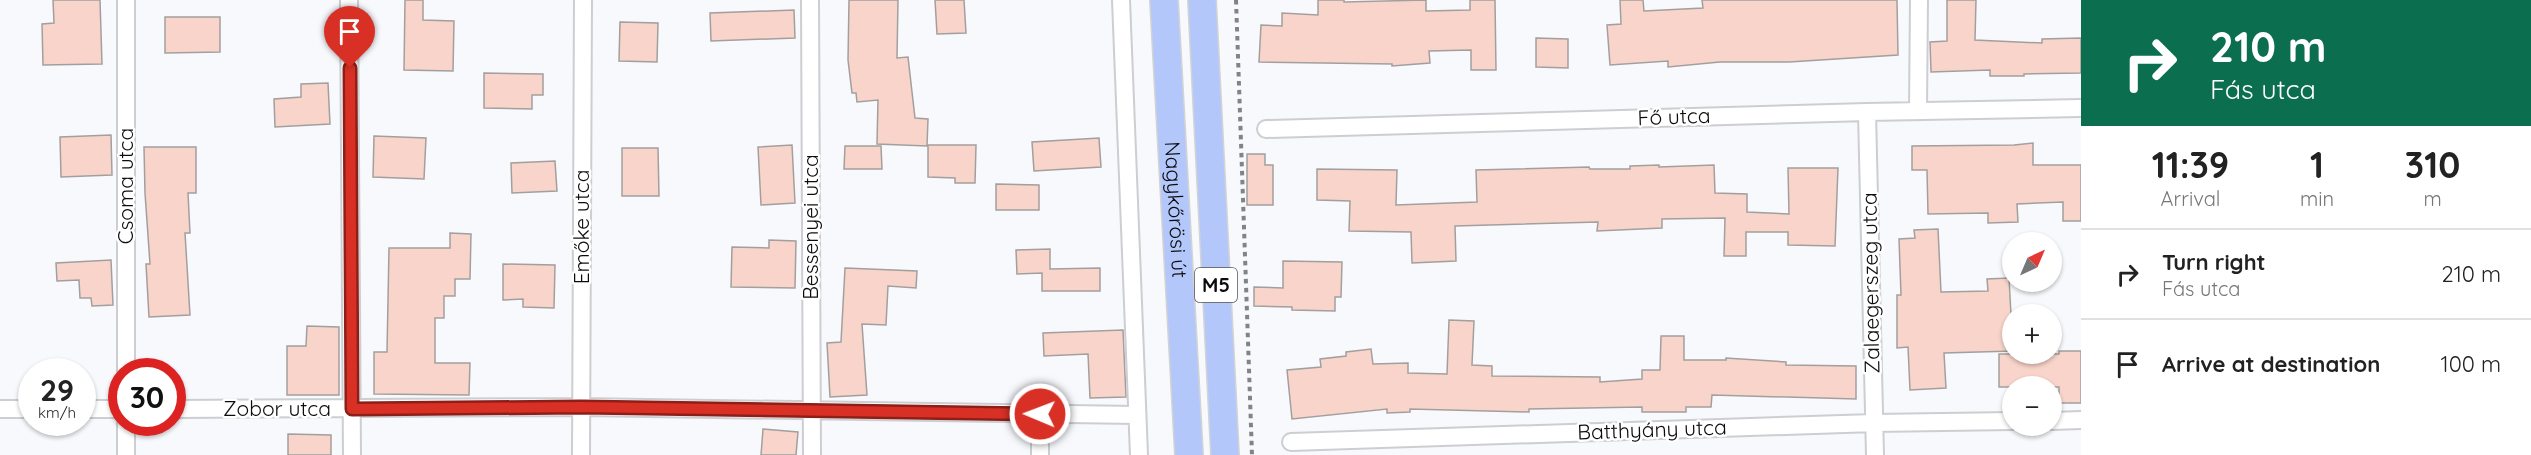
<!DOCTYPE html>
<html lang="en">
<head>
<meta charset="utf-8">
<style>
  body { margin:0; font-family:Quicksand,sans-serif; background:#f6f6f6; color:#222; height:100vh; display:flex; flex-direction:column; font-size:22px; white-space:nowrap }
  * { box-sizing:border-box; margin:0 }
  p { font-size:20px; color:#767676 }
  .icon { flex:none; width:33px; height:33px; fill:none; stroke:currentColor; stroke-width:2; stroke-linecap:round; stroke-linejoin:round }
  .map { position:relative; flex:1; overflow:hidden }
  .sheet { display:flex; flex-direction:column; background:#fff; width:450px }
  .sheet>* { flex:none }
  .top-card { background:#0b6e4f; color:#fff; overflow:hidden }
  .needle { width:39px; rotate:44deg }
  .controls { position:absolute; left:2002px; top:232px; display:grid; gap:12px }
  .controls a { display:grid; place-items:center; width:60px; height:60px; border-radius:50%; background:#fff; box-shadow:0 2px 4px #0004; font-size:30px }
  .speed { position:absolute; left:18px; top:358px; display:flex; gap:12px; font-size:30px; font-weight:700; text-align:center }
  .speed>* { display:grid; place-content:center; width:78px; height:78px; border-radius:50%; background:#fff; box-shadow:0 2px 4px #0004; line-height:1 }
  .speed small { font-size:15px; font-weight:400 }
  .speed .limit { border:9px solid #d22; background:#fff; color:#111 }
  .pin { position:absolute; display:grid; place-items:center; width:51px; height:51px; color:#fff; margin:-62px -26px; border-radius:50% 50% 50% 0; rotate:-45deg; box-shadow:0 0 6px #0007 }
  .pin .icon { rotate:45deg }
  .me { position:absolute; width:66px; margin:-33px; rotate:271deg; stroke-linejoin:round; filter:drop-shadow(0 0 4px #0008) }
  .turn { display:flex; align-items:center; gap:21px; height:126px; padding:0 30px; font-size:27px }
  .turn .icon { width:78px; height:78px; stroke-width:2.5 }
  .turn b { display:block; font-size:42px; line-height:51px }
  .eta { display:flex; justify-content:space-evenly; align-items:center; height:102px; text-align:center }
  .eta b { font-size:36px; font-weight:800; line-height:42px }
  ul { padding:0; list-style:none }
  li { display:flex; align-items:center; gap:18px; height:90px; padding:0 30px; border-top:2px solid #e0e0e0 }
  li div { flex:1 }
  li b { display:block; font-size:22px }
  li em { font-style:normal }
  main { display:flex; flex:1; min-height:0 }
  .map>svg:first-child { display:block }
  .building { fill:#f8d4ca; stroke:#a39f9e; stroke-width:1.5 }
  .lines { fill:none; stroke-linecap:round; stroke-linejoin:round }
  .street-casing { stroke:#ccced1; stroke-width:20 }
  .primary-casing { stroke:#d3d3d3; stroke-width:30 }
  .path { stroke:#828385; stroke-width:4; stroke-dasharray:4.5 4.5; stroke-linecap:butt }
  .street { stroke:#fff; stroke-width:16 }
  .primary { stroke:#b3c7fb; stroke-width:27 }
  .route-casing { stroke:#8d1f18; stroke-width:15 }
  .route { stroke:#d93025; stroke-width:10 }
  .labels { text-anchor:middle; stroke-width:5; stroke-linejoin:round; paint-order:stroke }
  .shield { fill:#fff; stroke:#555556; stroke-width:1.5 }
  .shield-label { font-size:20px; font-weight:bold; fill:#0c0c0d }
  .street-label { font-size:21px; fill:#0c0c0d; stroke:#fff }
</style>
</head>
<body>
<main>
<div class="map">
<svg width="2081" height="455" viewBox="0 0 2081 455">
  <rect width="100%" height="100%" fill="#f8f9fd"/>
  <path class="building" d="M 53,0 L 100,0 L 102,64 L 43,65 L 42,24 L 54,23 Z
    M 405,0 L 423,0 L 423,20 L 454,21 L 453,71 L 404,70 Z
    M 849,0 L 898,0 L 897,58 L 908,57 L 915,118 L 928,119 L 927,146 L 877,144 L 878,100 L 857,102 L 856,93 L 852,93 L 848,60 Z
    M 935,0 L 964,0 L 966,33 L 937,34 Z
    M 1318,0 L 1344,0 L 1344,2 L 1426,0 L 1426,11 L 1470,10 L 1470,0 L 1495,0 L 1496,70 L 1471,70 L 1471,50 L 1429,51 L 1430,63 L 1392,66 L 1392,64 L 1259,62 L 1261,25 L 1282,26 L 1282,13 L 1318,15 Z
    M 1620,0 L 1643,0 L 1644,11 L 1703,8 L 1702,0 L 1897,0 L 1898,55 L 1789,62 L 1720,62 L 1668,67 L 1668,61 L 1610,65 L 1607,25 L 1621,24 Z
    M 1947,0 L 1976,0 L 1975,40 L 2042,43 L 2042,39 L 2081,38 L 2081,73 L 2024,74 L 2024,76 L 1990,76 L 1990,70 L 1931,72 L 1930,42 L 1947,41 Z
    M 794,10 L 795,38 L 711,41 L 710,13 Z
    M 165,17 L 220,17 L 220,52 L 165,53 Z
    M 620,22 L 658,23 L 657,62 L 619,61 Z
    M 1536,38 L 1568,39 L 1568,68 L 1536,67 Z
    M 484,73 L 543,74 L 543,95 L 532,95 L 532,109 L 484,108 Z
    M 328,83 L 330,124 L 275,127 L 274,99 L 301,97 L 301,84 Z
    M 111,135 L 112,175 L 61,177 L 60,137 Z
    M 374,136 L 426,138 L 424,179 L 373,177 Z
    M 1099,138 L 1101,167 L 1034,171 L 1032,142 Z
    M 2033,143 L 2033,165 L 2081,165 L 2081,221 L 2063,221 L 2063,202 L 2017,204 L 2018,222 L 1988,223 L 1988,213 L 1928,214 L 1927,170 L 1912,170 L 1912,146 L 2014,145 Z
    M 792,145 L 795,203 L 761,205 L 758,147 Z
    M 928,145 L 976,145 L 975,183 L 955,183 L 955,178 L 928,177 Z
    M 845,146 L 881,146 L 882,169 L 844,169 Z
    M 144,147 L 196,147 L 196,193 L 188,193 L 190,233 L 185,233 L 190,315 L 149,317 L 146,264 L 150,264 L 145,193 Z
    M 622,148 L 658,148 L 659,196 L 622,196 Z
    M 1247,154 L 1265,154 L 1265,165 L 1273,165 L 1273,205 L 1247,205 Z
    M 555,161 L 557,191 L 512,193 L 511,163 Z
    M 1659,165 L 1659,167 L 1714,165 L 1715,193 L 1747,194 L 1747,212 L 1789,214 L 1788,168 L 1838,168 L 1835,246 L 1788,245 L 1788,232 L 1746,232 L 1746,256 L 1724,256 L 1725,218 L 1662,219 L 1662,228 L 1597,231 L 1598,222 L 1455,226 L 1456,261 L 1412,263 L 1411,232 L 1349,231 L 1350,201 L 1317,200 L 1317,169 L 1397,170 L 1396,205 L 1477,202 L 1476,170 L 1589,167 L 1590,169 L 1630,169 L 1630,166 Z
    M 996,184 L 1039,185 L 1039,210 L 996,210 Z
    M 1938,229 L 1941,292 L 1988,291 L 1987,279 L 2009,278 L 2013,351 L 1944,353 L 1946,388 L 1910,390 L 1908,347 L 1897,348 L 1897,295 L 1901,295 L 1899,239 L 1915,238 L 1914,230 Z
    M 450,233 L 471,234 L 470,279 L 455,279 L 455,296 L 444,296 L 444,318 L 435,318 L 435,363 L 470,363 L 469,395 L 374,394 L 374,352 L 387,352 L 389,248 L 450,248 Z
    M 769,240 L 796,241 L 795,288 L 731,287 L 732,247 L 769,248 Z
    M 1050,249 L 1050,269 L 1100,268 L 1100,291 L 1042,291 L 1042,273 L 1017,274 L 1016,250 Z
    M 111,260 L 113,305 L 92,306 L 91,298 L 80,298 L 79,280 L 57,281 L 56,263 Z
    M 1283,261 L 1342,262 L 1341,297 L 1335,297 L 1335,311 L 1292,310 L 1292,307 L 1254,306 L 1254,287 L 1283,288 Z
    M 503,264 L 555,265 L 554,308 L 523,307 L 523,299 L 503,300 Z
    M 845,268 L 917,271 L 916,288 L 888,286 L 886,325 L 862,324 L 867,395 L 830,397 L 827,343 L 841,342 Z
    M 1449,320 L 1474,321 L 1472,365 L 1492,366 L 1492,376 L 1600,377 L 1600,382 L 1642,379 L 1642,370 L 1660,370 L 1661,336 L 1684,336 L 1684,360 L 1726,360 L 1726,358 L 1786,362 L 1786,365 L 1856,366 L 1856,399 L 1712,395 L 1711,407 L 1686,407 L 1686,412 L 1642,412 L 1642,407 L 1529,409 L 1529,412 L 1410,409 L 1410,412 L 1387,413 L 1387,409 L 1292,419 L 1287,370 L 1321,367 L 1320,359 L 1346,356 L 1346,352 L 1371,349 L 1373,364 L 1408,363 L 1408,373 L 1447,374 Z
    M 307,326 L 339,327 L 339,395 L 287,395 L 287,346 L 306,346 Z
    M 1123,330 L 1126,397 L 1090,398 L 1088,354 L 1044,356 L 1043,333 Z
    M 2059,351 L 2081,351 L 2081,403 L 2059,403 L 2059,387 L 1999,387 L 1999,354 L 2059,354 Z
    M 763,429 L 798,432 L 796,455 L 761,455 Z
    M 288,434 L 331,435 L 331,455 L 288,455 Z"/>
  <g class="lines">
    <defs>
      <path id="street" d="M 349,0 L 352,455
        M 810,0 L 812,455
        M 1121,0 L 1139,455
        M 1918,110 L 1919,0
        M 1867,112 L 1875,455
        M 1266,129 L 1867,112 L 2081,108
        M 126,372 L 126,0
        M 0,409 L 32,409
        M 82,409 L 122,409
        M 172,409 L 581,407 L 1137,415
        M 1040,414 L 1040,455
        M 2052,421 L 2081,420
        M 1291,442 L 1874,423 L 2013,421
        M 126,455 L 126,423
        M 581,455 L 583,0"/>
      <g id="primary">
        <path id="s1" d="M 1164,0 L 1189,455"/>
        <path d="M 1202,0 L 1225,455"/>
      </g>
    </defs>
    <use href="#street" class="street-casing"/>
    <use href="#primary" class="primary-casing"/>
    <path class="path" d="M 1236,0 L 1252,455"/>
    <use href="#street" class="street"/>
    <use href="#primary" class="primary"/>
  </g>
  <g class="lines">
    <defs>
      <path id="route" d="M 350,68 L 352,409 L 581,407 L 1040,414"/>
    </defs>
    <use href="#route" class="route-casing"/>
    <use href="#route" class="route"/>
  </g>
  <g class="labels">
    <rect class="shield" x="1195" y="268" width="42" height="34" rx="4.5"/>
    <g class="shield-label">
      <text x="1216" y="292">M5</text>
    </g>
    <g class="street-label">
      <text transform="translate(1674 117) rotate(-2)" y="7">Fő utca</text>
      <text transform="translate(126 186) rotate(-90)" y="7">Csoma utca</text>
      <text dy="7" stroke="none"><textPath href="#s1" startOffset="210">Nagykőrösi út</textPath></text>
      <text transform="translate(582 227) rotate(-90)" y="7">Emőke utca</text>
      <text transform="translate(811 227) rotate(-90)" y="7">Bessenyei utca</text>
      <text transform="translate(1871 283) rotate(-91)" y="7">Zalaegerszeg utca</text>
      <text x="277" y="416">Zobor utca</text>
      <text transform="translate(1652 430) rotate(-2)" y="7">Batthyány utca</text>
    </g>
  </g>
</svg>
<div class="controls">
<a><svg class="needle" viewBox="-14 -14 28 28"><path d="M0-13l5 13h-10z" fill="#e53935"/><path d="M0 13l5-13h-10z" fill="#767676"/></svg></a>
<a>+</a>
<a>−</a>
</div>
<div class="speed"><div>29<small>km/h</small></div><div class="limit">30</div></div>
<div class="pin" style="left:350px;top:68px;background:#d93025"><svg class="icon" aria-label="arrive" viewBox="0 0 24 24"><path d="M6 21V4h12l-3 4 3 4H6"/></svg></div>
<svg class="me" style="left:1040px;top:414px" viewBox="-20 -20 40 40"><circle r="17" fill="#d93025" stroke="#fff" stroke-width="3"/><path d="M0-11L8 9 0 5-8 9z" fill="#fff"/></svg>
</div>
<section class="sheet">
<div class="top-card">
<div class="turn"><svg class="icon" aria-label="right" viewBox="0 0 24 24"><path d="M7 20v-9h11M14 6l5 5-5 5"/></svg><div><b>210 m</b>Fás utca</div></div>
</div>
<div class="eta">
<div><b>11:39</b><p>Arrival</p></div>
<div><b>1</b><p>min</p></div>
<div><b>310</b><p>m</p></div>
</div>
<ul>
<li><svg class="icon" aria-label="right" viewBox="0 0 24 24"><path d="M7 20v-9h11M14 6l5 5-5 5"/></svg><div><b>Turn right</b><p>Fás utca</p></div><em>210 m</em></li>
<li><svg class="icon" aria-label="arrive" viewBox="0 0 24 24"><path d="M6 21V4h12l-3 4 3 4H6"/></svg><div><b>Arrive at destination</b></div><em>100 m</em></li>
</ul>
</section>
</main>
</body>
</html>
